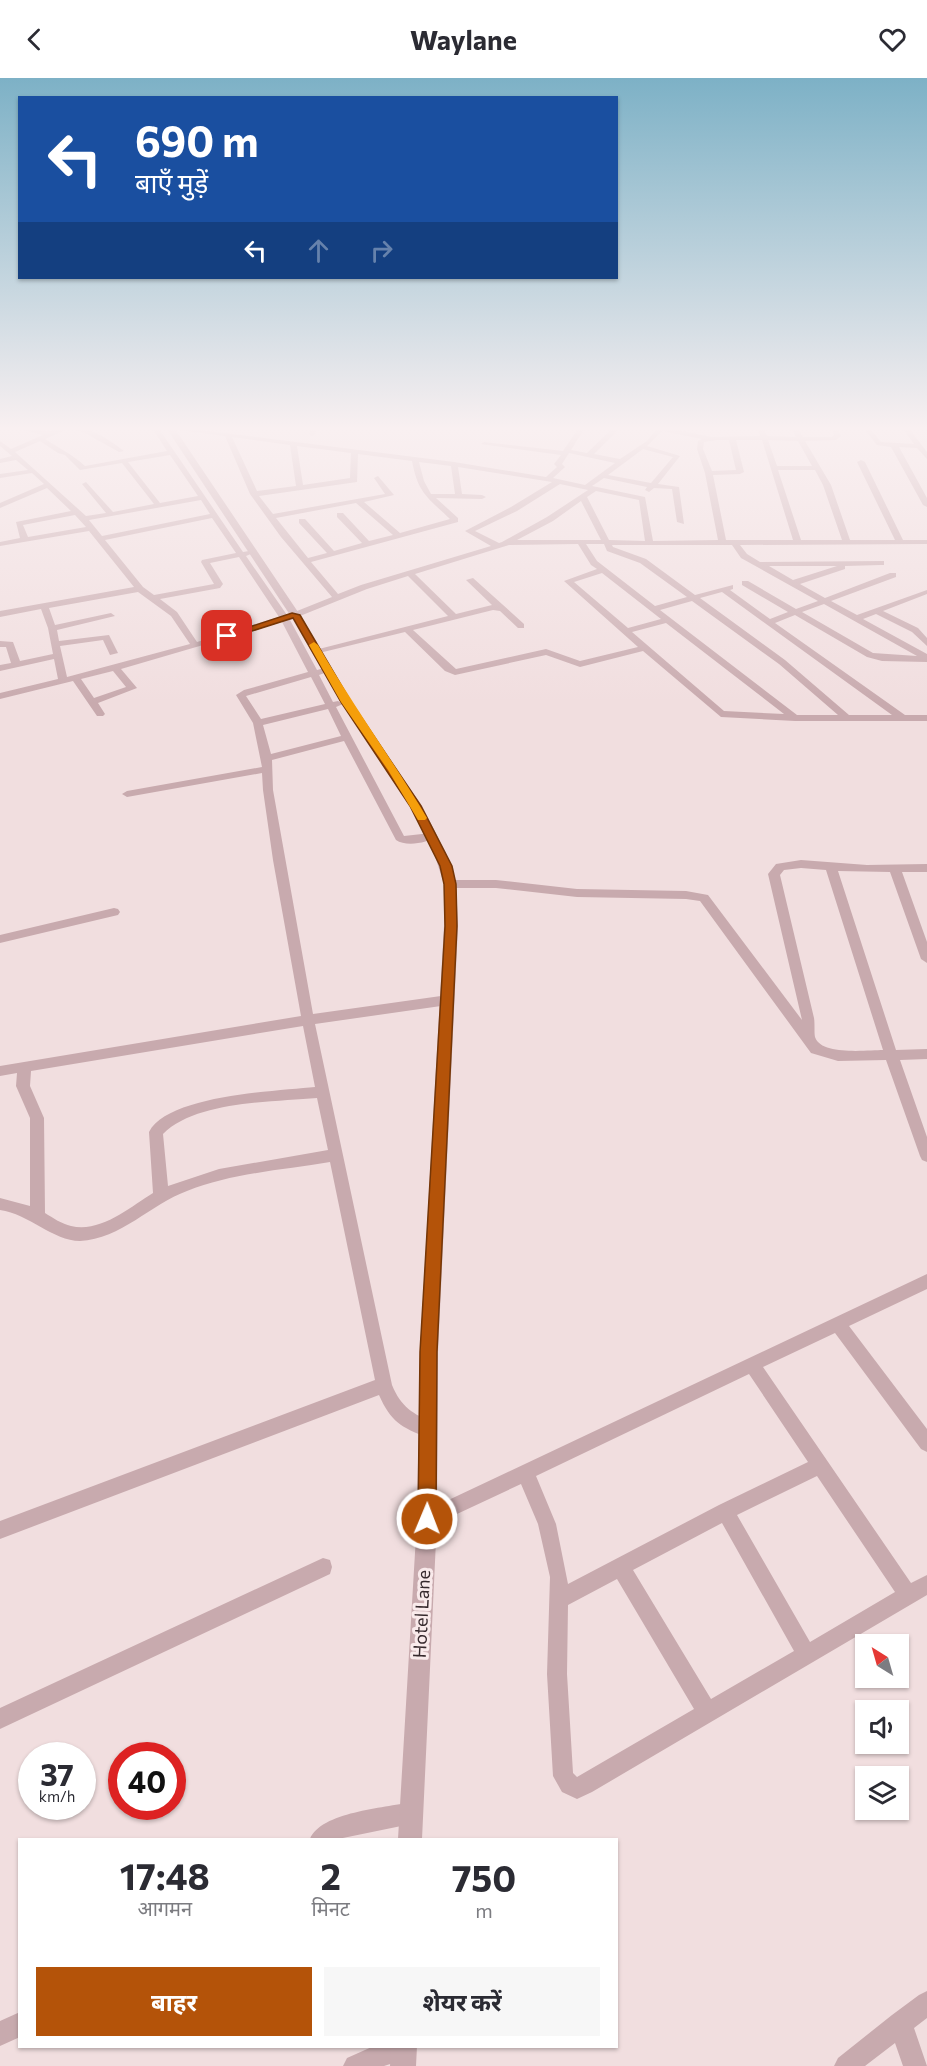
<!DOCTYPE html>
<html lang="hi">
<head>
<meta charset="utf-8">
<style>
  body { margin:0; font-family:Commissioner,"Noto Sans Devanagari",sans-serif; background:#f7f7f7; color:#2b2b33; height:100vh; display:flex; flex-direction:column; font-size:22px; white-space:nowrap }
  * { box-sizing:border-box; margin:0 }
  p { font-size:20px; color:#7c7c81 }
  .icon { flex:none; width:33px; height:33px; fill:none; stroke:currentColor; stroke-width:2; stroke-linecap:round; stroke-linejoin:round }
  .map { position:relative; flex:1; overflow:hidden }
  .side { position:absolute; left:18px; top:1760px; width:600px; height:210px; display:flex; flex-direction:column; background:#fff; border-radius:0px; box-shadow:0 2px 4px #0004 }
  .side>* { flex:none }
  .hud { position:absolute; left:18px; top:18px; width:600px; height:183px; border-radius:0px; box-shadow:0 2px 4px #0004; background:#1a4fa0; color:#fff; overflow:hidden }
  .needle { width:39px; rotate:323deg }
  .fabs { position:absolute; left:855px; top:1556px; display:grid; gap:12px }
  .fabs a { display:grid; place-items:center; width:54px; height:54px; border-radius:0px; background:#fff; box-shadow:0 2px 4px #0004; font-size:30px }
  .speed { position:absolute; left:18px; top:1664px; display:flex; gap:12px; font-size:30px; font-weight:700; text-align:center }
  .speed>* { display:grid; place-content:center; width:78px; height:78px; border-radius:50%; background:#fff; box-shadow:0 2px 4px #0004; line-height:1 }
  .speed small { font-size:15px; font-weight:400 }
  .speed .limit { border:9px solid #d22; background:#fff; color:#111 }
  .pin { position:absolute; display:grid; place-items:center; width:51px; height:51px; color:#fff; margin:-26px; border-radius:12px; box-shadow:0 3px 9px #0006 }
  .me { position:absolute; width:66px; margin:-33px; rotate:1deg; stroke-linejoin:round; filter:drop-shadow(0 0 4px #0008) }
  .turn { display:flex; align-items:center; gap:21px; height:126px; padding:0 18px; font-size:27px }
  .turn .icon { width:78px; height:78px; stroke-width:2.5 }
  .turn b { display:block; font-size:42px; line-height:51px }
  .lanes { display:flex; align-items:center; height:57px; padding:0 18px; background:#0003; justify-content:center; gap:30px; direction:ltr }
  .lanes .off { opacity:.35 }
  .eta { display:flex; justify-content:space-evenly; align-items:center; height:102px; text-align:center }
  .eta b { font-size:36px; font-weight:700; line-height:42px }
  .primary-button { display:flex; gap:12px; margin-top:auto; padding:12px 18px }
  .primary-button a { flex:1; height:69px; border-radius:0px; background:#b45309; color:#fff; font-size:24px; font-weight:700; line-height:69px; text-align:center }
  .primary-button a+a { background:#f7f7f7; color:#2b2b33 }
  header { display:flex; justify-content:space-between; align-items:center; height:78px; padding:0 18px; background:#fff; font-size:27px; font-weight:700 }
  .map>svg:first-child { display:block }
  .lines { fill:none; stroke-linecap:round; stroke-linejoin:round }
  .minor { fill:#c8aaae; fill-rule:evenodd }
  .tertiary { fill:#c8aaae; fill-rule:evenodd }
  .route { fill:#b45309; stroke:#753606; stroke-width:1.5 }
  .slow { fill:#f59e0b }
  .labels { text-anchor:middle; stroke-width:6; stroke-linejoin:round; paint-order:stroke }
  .street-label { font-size:18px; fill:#36292d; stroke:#f9eaeb }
</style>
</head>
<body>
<header><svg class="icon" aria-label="back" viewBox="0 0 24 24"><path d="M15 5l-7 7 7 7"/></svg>Waylane<svg class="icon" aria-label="heart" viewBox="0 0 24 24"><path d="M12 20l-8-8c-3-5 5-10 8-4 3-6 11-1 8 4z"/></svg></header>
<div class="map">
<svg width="927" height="1988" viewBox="0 0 927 1988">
  <rect width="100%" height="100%" fill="#f1dedf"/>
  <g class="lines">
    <path class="minor" d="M 9,348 C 22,348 33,352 46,353 C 53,354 58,349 64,348 C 83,344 110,362 124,373 L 119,374 L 85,355 L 70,350 L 45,361 C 60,371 72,376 85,388 L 167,373 L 151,348 L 157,348 L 243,474 L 249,473 L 253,475 L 246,478 L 287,537 L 332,519 L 281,459 L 250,416 L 225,358 L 171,351 L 168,348 L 454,384 L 546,399 L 557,389 L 554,386 L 561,377 L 481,366 L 484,364 L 563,373 L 580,348 L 586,348 L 571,372 L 587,375 L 615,348 L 622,348 L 594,376 L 620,381 L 647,363 L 659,348 L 711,359 L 760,358 L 758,350 L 761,348 L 764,350 L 767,358 L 796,359 L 790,348 L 796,348 L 803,359 L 832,359 L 834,357 L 831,348 L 837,348 L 841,358 L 836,362 L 805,363 L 831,407 L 850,462 L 895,462 L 857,384 L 861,382 L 865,384 L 903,462 L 927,462 L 927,466 L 740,467 L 747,476 L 760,484 L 884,483 L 884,487 L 881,487 L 845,488 L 845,491 L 800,506 L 825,520 L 890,495 L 896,495 L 896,499 L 831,523 L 857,537 L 927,512 L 927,516 L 883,533 L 918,550 L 927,560 L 927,568 L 912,554 L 876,536 L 863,541 L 927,576 L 927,584 L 882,583 L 867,579 L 795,537 L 775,545 L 905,637 L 927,637 L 927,643 L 795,643 L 721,639 L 643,573 L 580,589 L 546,577 L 455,597 L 445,593 L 405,554 L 315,576 L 315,572 L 448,538 L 408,498 L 367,511 L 290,542 L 317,592 L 328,589 L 333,592 L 319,597 L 333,624 L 338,623 L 343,626 L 336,629 L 404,758 L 431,755 L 437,758 C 428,765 406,769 396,762 L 344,663 L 272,682 L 273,712 L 313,936 L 448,917 L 454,922 L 448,927 L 315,946 L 392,1307 C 401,1329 413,1336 434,1345 L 437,1351 L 434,1357 L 428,1360 C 401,1349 391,1344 379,1317 L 0,1461 L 0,1443 L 375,1302 L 330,1084 C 283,1092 232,1095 187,1113 C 151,1126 121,1161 80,1163 C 53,1163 29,1136 0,1132 L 0,1120 L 30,1128 L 30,1040 L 16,1008 L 17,995 L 0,998 L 0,988 L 301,938 L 273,782 L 263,712 L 262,695 L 127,719 L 122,716 L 127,713 L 262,689 L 253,645 L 236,617 L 244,612 L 308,594 L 282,544 L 121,591 L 137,610 L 98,625 L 105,636 L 103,638 L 97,638 L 73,603 L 0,621 L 0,615 L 58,601 L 54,581 L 0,593 L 0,587 L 11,585 L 6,569 L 0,569 L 0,563 L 13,564 L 20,583 L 53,576 L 48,550 L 41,531 L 0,539 L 0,533 L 134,509 L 89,453 L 0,468 L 0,464 L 20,460 L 16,444 L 71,433 L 47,410 L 0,430 L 0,425 L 44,406 L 32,395 L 0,400 L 0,396 L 28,392 L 16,382 L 0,385 L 0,381 L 12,378 L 0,368 L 0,363 L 11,371 L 43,357 ZM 662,353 L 702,361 L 698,363 L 697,371 L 705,395 L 718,462 L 653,463 L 645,419 L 592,408 L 604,400 L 647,409 L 645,412 L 649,414 L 654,410 L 672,411 L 677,444 L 684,446 L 679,409 L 658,406 L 680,378 L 647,368 ZM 232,359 L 290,367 L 296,408 L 257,413 ZM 717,362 L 729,362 L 736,392 L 712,393 L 703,371 L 704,364 ZM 736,362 L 762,362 L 793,462 L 726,462 L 713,397 L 740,396 L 744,394 ZM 768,362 L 798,363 L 812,388 L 777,388 ZM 40,363 L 58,375 L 65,377 L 80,392 L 122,385 L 154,426 L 113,434 L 86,404 L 82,406 L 106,435 L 86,438 L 15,374 ZM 297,368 L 351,375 L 350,400 L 303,407 ZM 643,371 L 673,379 L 651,405 L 608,397 ZM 569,375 L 615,385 L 585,407 L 553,400 L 565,389 L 562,386 ZM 358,376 L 412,383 C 418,415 427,419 450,441 L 400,455 L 364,424 L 394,417 L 378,398 L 374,400 L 385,416 L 273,436 L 259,418 L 357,404 ZM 170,377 L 198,418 L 160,425 L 128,384 ZM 419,384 L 451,388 L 455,416 L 431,416 L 424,403 ZM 458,389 L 552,404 L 511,429 L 465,453 L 491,468 L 361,507 L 338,516 L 311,484 L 458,444 L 458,440 L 436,420 L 482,421 L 486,419 L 482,417 L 462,416 ZM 778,392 L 815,392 L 823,407 L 842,462 L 801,462 ZM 560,406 L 588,412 L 547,439 L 502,464 L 499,465 L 475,453 L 517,433 ZM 596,413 L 639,422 L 645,463 L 609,462 L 587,419 ZM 201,422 L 210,436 L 102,458 L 89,442 ZM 581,423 L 601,462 L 517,462 L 553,443 ZM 356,425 L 393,457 L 369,463 L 343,435 L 337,435 L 337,439 L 362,465 L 334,473 L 305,441 L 299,441 L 299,445 L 327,475 L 308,480 L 276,440 ZM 75,437 L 86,449 L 28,459 L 23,447 ZM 212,440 L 236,475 L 202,482 L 201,484 L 214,506 L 154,517 L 143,509 L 105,462 ZM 578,466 L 591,487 L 597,491 L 564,503 L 638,569 L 580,583 L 546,571 L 456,591 L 413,552 L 493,532 L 500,533 L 518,550 L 524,550 L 524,546 L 473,500 L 466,502 L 492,527 L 456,536 L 415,496 L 509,467 ZM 586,466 L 604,466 L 607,473 L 640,485 L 687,519 L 655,528 L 597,483 ZM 612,467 L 732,467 L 741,480 L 818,523 L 796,531 L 748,503 L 742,503 L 742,507 L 788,534 L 770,541 L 730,512 L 733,511 L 733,507 L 695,517 L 646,481 L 613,469 ZM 239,479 L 279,539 L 197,564 L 177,534 L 160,521 L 220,510 L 223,506 L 210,485 ZM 769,488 L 837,488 L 793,502 ZM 602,495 L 661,541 L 628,550 L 574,504 ZM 138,514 L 171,538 L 190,566 L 67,599 L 60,568 L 103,562 L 110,577 L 118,575 L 109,557 L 59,563 L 57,552 L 115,538 L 111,535 L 55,547 L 49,530 ZM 722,514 L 892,637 L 849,637 L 785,582 L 700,520 ZM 692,523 L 779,586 L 838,637 L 797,637 L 660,532 ZM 824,526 L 917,578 L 873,575 L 802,534 ZM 666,545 L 784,636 L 724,633 L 632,554 ZM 113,593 L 126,609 L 94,620 L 81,601 ZM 311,599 L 325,626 L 261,641 L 246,618 ZM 328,631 L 341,658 L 271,676 L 263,647 ZM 303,948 L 315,1009 C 277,1013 168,1017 149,1054 L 153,1115 C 130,1129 101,1155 71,1148 C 62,1146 53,1140 45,1135 L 44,1040 L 30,1008 L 31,993 ZM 317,1020 L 328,1072 L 219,1091 L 168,1108 L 163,1056 C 196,1023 273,1024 317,1020 Z
      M 312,348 L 318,348 L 315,356 L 312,358 L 309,356 Z
      M 862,348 L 868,348 L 881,364 L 914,366 L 901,348 L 907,348 L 927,374 L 927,381 L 917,370 L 899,369 L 927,420 L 927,429 L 923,427 L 891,369 L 877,367 Z
      M 801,782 L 867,787 L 927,786 L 927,794 L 902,794 L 927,864 L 927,885 L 921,881 L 890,794 L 838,793 L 896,972 L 927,971 L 927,981 L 900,982 L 927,1059 L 927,1084 L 922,1082 L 920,1078 L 886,982 L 838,983 L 811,975 L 700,823 L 686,821 L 577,819 L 496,810 L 450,810 L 444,806 L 450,802 L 496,802 L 577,811 L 686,813 L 708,817 L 802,942 L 768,796 L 776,786 ZM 801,790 L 826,792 L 883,972 C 868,972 821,978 815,959 C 814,954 815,946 814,940 L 780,797 L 784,792 Z
      M 114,830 L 118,831 L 120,834 L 118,837 L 0,865 L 0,857 Z
      M 927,1196 L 927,1211 L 849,1248 L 927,1351 L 927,1374 L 921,1371 L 835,1255 L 763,1289 L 911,1505 L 927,1497 L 927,1517 L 592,1714 L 577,1721 L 562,1714 L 553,1698 L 547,1596 L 550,1499 L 538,1446 L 521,1406 L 427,1450 L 421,1447 L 418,1441 L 421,1435 ZM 749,1296 L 808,1384 L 719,1427 L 568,1506 L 556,1446 L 536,1398 ZM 817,1398 L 895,1514 L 810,1564 L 737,1437 ZM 722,1445 L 794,1573 L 711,1621 L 633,1492 ZM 617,1501 L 694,1631 L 577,1699 L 573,1695 L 567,1596 L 568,1527 Z
      M 323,1480 L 330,1482 L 332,1489 L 330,1496 L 0,1651 L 0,1630 Z
      M 411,1724 L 419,1727 L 422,1735 L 419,1743 L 411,1746 L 338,1761 L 310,1761 C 321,1734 384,1730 411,1724 Z
      M 927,1913 L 927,1940 L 914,1950 L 927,1988 L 903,1988 L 895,1965 L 865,1988 L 834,1988 L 838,1980 L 892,1937 L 919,1917 Z
      M 20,1934 L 20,1959 L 0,1968 L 0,1943 Z
      M 374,1968 L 415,1968 L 416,1971 L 412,1979 L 384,1988 L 343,1988 L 347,1980 Z"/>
    <path class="tertiary" d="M 165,348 L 173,348 L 300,537 L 351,624 L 422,728 L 446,775 L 456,806 L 458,848 L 438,1274 L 437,1441 L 422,1761 L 398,1761 L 417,1441 L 420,1274 L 444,848 L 444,806 L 434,775 L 410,728 L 341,624 L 290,537 Z
      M 391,1968 L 417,1968 L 416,1988 L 390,1988 Z"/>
  </g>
  <linearGradient id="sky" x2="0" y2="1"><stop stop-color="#7db1c6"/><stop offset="0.56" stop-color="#f9f0f1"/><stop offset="1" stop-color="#f9f0f1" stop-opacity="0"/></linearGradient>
  <rect width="927" height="626" fill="url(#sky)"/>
  <path class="route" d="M 292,535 L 300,537 L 351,624 L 421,728 L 452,788 L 456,806 L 457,848 L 437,1274 L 436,1441 L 434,1448 L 427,1451 L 421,1448 L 418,1441 L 420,1274 L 445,848 L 444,806 L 440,788 L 410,728 L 341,624 L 293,540 L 230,560 L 222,558 Z"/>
  <path class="slow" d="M 314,564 L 318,567 C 352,626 392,681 427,740 L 425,742 L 418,742 L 388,692 L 341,624 L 309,567 Z"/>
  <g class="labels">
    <g class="street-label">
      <text transform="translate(422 1536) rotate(-87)" y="6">Hotel Lane</text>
    </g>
  </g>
</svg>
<div class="fabs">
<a><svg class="needle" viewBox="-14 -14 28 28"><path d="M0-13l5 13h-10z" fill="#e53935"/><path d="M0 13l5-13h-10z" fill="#7c7c81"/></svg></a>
<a><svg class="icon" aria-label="sound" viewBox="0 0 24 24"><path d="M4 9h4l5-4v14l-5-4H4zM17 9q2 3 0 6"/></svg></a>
<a><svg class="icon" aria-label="layers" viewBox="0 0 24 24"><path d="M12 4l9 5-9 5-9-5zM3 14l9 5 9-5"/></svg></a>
</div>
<div class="speed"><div>37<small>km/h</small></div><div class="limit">40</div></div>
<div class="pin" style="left:227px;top:558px;background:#d93025"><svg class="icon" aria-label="arrive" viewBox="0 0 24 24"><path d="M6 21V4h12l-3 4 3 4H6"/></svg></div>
<svg class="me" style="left:427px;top:1441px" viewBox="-20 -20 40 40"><circle r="17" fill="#b45309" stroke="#fff" stroke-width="3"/><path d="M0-11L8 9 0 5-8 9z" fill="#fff"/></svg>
<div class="hud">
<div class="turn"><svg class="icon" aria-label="left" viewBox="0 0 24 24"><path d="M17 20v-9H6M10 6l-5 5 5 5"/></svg><div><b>690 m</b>बाएँ मुड़ें</div></div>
<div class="lanes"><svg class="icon" aria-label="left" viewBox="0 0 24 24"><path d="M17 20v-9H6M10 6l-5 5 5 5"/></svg><svg class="icon off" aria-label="ahead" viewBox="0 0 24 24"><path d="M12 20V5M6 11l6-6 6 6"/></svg><svg class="icon off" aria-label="right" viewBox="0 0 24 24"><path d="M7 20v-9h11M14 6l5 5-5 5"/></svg></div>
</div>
<section class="side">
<div class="eta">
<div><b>17:48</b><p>आगमन</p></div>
<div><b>2</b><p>मिनट</p></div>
<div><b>750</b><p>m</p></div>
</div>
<div class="primary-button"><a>बाहर</a><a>शेयर करें</a></div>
</section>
</div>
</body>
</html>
